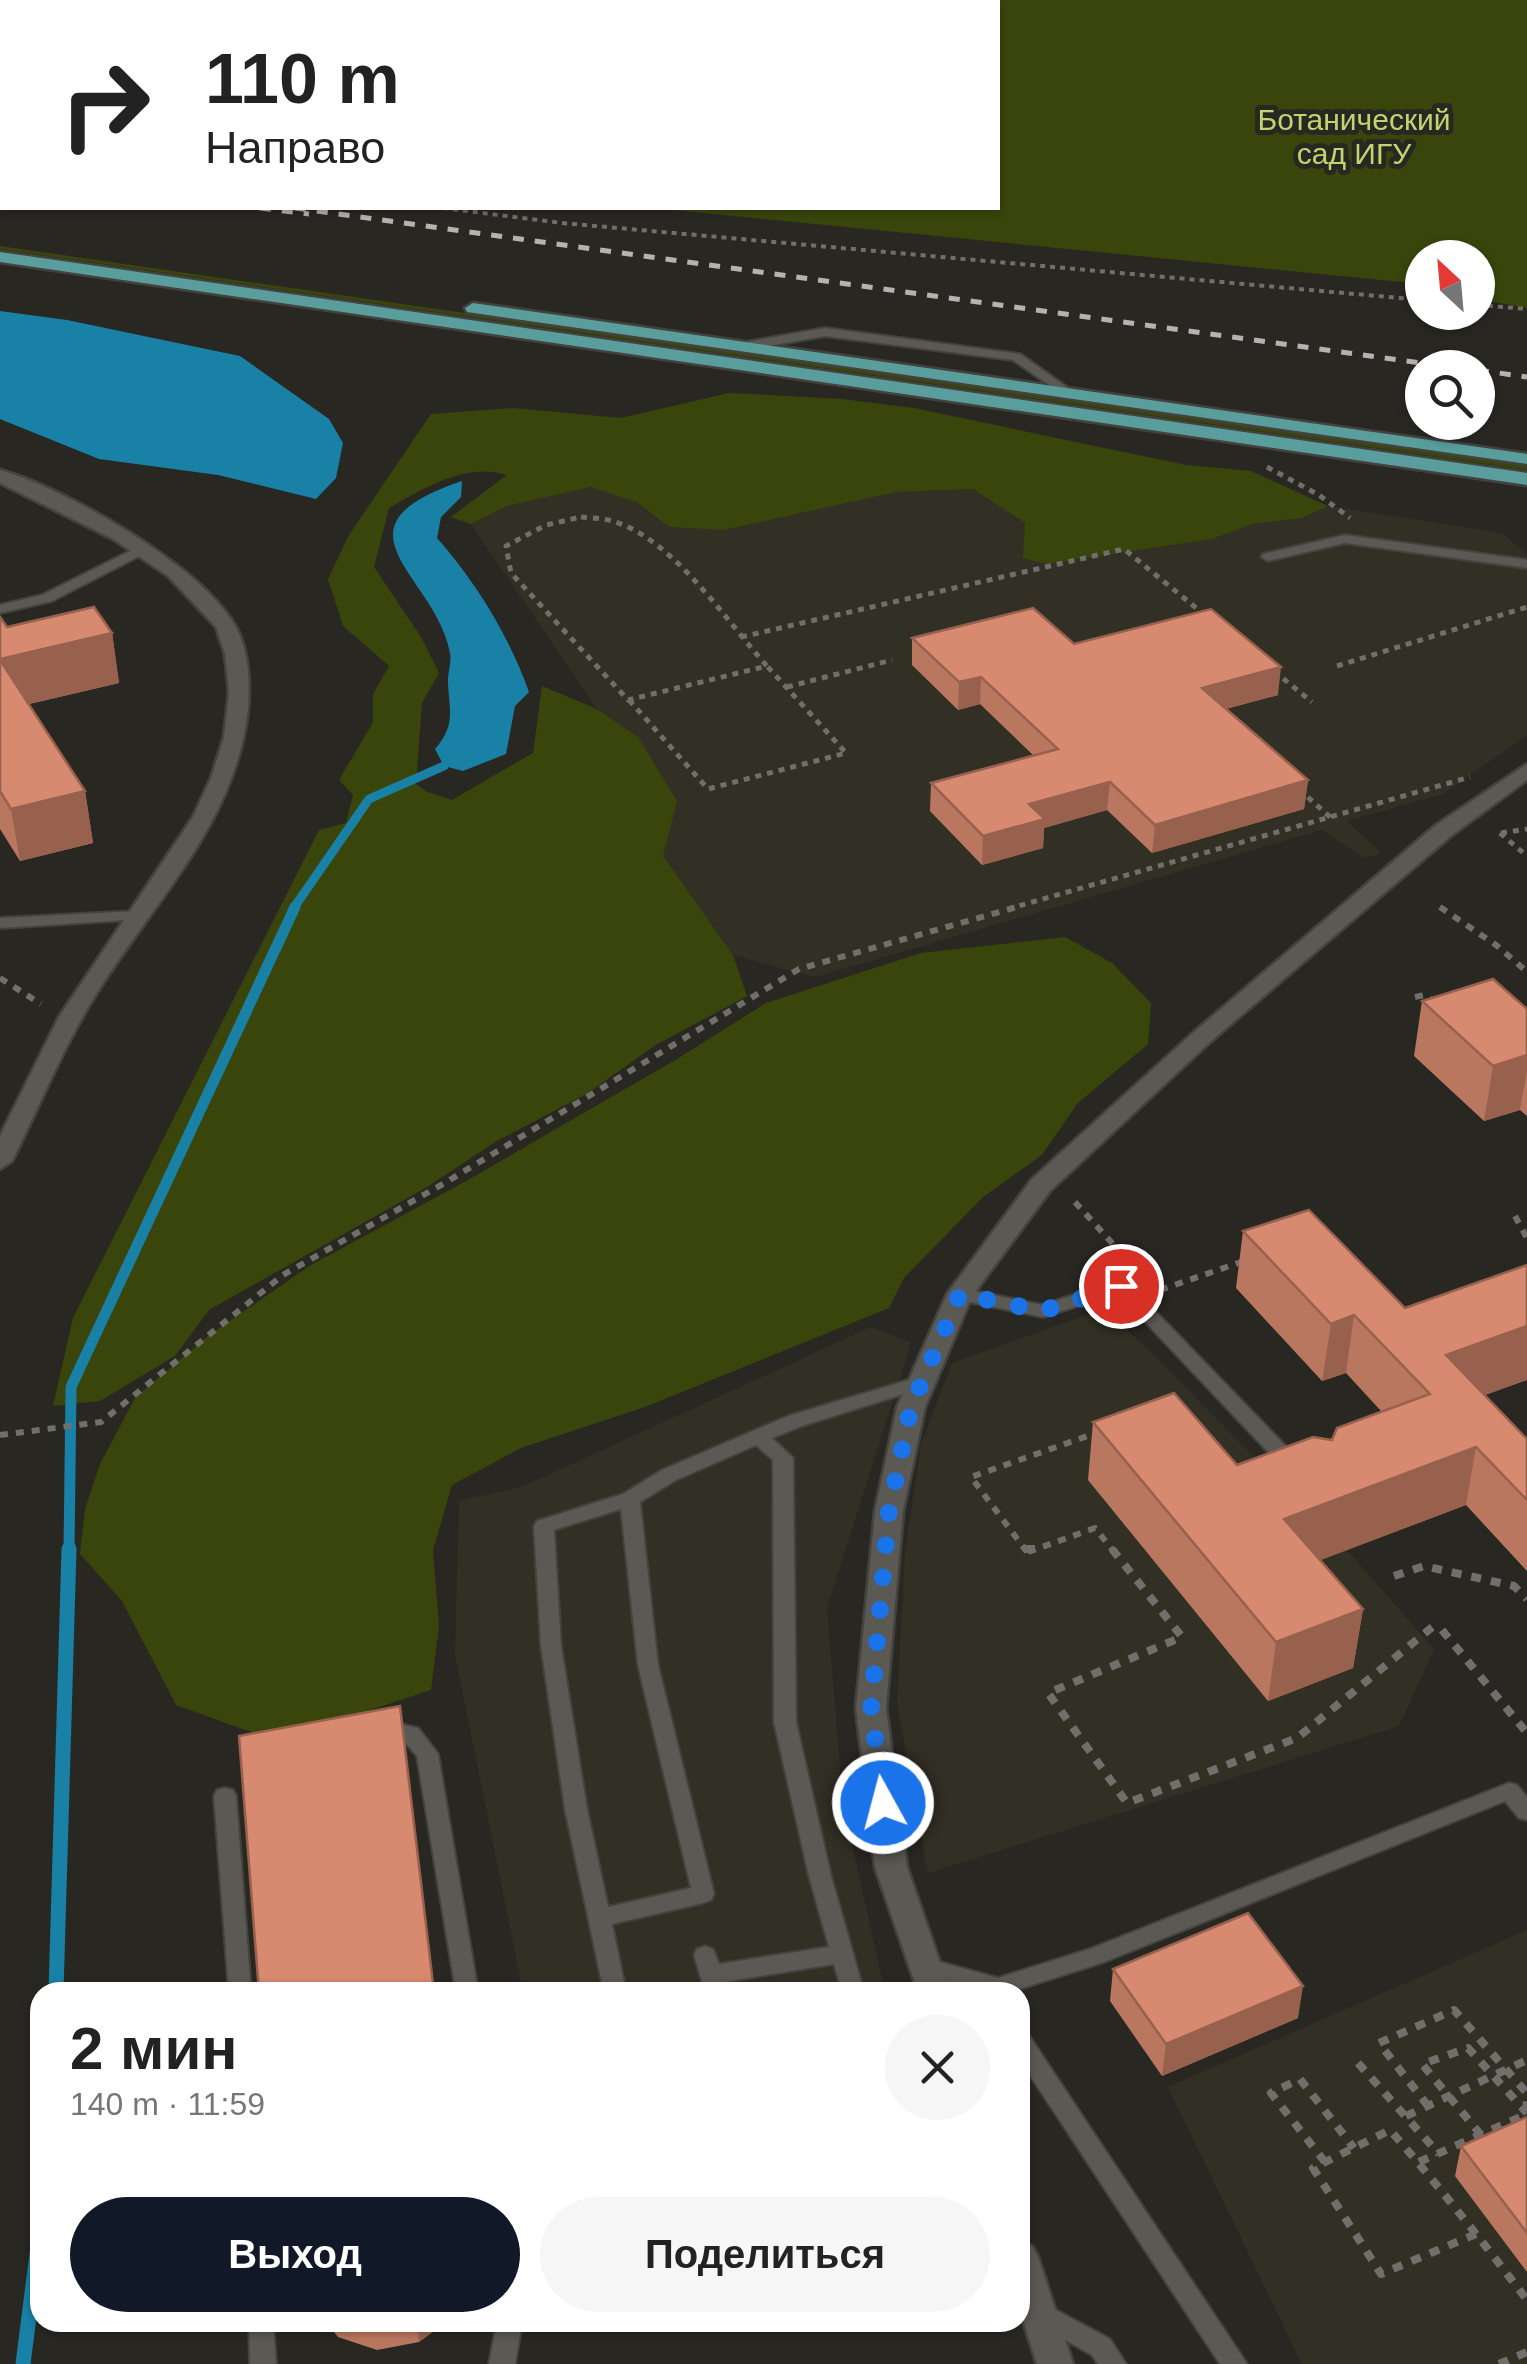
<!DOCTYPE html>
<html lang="ru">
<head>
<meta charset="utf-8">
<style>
  body { margin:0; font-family:Arial,sans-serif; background:#f6f6f6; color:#222; height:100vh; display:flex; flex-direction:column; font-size:38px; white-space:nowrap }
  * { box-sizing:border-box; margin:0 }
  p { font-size:32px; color:#767676 }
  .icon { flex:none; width:55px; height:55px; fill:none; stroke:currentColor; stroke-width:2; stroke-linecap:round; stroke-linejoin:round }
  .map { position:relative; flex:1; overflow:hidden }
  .panel { position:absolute; left:30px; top:1982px; width:1000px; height:350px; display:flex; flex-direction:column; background:#fff; border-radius:30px; box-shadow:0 2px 8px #0004 }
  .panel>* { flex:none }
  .top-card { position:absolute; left:0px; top:0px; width:1000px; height:210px; box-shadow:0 2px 8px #0004; background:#fff; color:#222; overflow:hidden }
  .needle { width:65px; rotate:334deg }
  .fabs { position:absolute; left:1405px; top:240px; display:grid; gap:20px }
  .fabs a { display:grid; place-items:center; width:90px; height:90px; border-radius:50%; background:#fff; box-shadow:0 2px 8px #0004; font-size:50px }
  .pin { position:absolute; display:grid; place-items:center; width:85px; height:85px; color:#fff; margin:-42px; border:5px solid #fff; border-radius:50%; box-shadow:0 2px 10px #0007 }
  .me { position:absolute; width:110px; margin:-55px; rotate:353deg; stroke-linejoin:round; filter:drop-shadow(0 0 8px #0008) }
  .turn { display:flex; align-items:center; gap:35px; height:210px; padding:0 40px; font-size:45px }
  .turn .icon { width:130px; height:130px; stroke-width:2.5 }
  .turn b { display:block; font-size:70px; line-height:85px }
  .round { display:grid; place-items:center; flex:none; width:105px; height:105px; border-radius:52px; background:#f6f6f6 }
  .head { display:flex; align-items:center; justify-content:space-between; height:170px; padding:0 40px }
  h1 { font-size:60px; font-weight:700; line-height:75px }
  .action { display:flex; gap:20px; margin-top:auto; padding:20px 40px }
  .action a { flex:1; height:115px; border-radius:60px; background:#111827; color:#fff; font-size:40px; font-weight:700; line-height:115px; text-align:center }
  .action a+a { background:#f6f6f6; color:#222 }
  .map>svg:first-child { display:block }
  .built { fill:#323025 }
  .green { fill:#3a450c }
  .water { fill:#1881a5 }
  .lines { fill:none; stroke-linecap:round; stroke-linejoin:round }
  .stream-far2 { stroke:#1881a5; stroke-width:9 }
  .stream-far1 { stroke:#1881a5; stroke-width:11 }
  .stream { stroke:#1881a5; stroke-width:15 }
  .lane-casing { stroke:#43423e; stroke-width:4 }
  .street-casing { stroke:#43423e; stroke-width:5 }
  .secondary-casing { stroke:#43423e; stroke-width:5 }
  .primary-casing { stroke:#43423e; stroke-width:5 }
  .path-far3 { stroke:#706f6b; stroke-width:4; stroke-dasharray:5 5; stroke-linecap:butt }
  .path-far2 { stroke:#706f6b; stroke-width:5; stroke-dasharray:6 6; stroke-linecap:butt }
  .path-far1 { stroke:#706f6b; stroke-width:6; stroke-dasharray:8 8; stroke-linecap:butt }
  .path { stroke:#706f6b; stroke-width:8; stroke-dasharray:10 10; stroke-linecap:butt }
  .lane { fill:#5a5953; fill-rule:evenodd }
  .street { fill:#5a5953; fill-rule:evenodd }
  .secondary { fill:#5a5953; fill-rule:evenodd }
  .primary { fill:#599d9d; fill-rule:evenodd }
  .rail { stroke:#b4b3af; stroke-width:5; stroke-dasharray:11 11; stroke-linecap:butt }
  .wall { fill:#ba7760 }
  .shaded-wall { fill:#97614e }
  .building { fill:#d88a70; stroke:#97614e; stroke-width:2.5 }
  .route { stroke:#1a73e8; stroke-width:18; stroke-dasharray:0 32.4 }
  .labels { text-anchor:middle; stroke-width:10; stroke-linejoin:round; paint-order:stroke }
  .far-park-label { font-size:30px; fill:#bfd66e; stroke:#292722 }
</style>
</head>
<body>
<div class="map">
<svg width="1527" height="2364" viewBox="0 0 1527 2364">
  <rect width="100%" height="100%" fill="#292722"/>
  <path class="built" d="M 591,487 L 638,503 L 669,527 L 724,530 L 897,492 L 973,489 L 1025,523 L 1026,549 L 1047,564 L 1212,539 L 1252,524 L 1302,518 L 1328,506 L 1502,533 L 1527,554 L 1527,735 L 1443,794 L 1347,821 L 1381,853 L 1364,858 L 1322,830 L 815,977 L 733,955 L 662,856 L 638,737 L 597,709 L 471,524 L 507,506 Z
    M 1106,1308 L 1347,1550 L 1434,1649 L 1399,1726 L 928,1873 L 897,1704 L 905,1553 L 921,1444 L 952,1363 Z
    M 871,1327 L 911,1343 L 827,1608 L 843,1804 L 885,1992 L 523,1992 L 455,1654 L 459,1501 L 524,1486 Z
    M 1527,1930 L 1527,2099 L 1522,2102 L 1527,2108 L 1527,2364 L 1302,2364 L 1168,2087 Z"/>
  <path class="green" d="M 656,0 L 1527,0 L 1527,308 L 1478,299 L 1478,258 L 1422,258 L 1422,284 L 652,208 L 998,208 L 998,2 L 654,2 Z
    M 0,246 L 1527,466 L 1527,470 L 0,249 Z
    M 729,393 L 842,399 L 914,408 L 1186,465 L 1251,471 L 1328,506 L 1302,518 L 1252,524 L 1212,539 L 1047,564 L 1023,558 L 1025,523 L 973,489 L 897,492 L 724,530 L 669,527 L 638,503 L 591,487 L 507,506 L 471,524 L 451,517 L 507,475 C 465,462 425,488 389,508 L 374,567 L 421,637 L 439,673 L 422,703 L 416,784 L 427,792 L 452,800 L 533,753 L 542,686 L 597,709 L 638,737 L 677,801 L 663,856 L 733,955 L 747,996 L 654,1046 L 588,1093 L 497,1141 L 427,1187 L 209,1310 L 175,1356 L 100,1401 L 53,1406 L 73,1318 L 319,830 L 346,823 L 353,795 L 339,780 L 373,722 L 373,694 L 389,666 L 343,626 L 328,579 L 349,535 L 431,414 L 513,408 L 621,418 Z
    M 1065,937 L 1112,963 L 1151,1003 L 1148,1044 L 1077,1104 L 1042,1155 L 983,1197 L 904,1278 L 889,1308 L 645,1407 L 521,1448 L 452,1485 L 433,1550 L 439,1626 L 431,1690 L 276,1741 L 176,1705 L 122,1601 L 80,1554 L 85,1509 L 100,1464 L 135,1398 L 208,1336 L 311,1265 L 468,1180 L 677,1059 L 766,1003 L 921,953 Z"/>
  <path class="water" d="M 0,311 L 67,320 L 240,356 L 329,419 L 343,443 L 336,478 L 316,499 L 218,475 L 99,459 L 0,419 Z
    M 462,481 L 461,497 L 441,517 L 437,538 C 476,582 509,636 529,692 L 515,706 L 506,754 L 463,771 L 444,766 L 435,749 C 455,725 450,714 448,684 C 447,674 452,663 450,653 C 436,575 322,528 462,481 Z"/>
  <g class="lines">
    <path class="stream-far2" d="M 293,909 L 369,799 L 444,766"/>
    <path class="stream-far1" d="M 69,1552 L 71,1387 L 295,907"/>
    <path class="stream" d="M 56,1992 L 69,1549
      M 23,2364 L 40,2230"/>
    <defs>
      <path id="lane" d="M 0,32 L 2,32 L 2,38 L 0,38 Z
        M 825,328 L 1020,354 L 1075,393 L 1065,396 L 1013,360 L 825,336 L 746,350 L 740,346 L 746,342 Z
        M 1345,535 L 1527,560 L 1527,568 L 1345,543 L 1268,561 L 1261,557 L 1263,554 Z
        M 142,545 L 147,546 L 147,552 L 52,601 L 0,613 L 0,605 L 42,595 Z
        M 138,911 L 144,913 L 146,916 L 144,919 L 0,928 L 0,918 Z
        M 1121,1280 L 1127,1282 L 1301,1462 L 1304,1467 L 1301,1472 L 1287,1472 L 1118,1293 L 1043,1317 L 960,1300 L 951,1294 L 960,1288 L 1042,1305 Z
        M 922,1376 L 931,1382 L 929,1386 L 802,1426 L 772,1438 L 793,1458 L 796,1722 L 831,1876 L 864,1992 L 842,1992 L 834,1964 L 724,1982 L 727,1992 L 705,1992 L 694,1955 L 697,1949 L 705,1946 L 713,1949 L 719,1964 L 829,1947 L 809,1876 L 774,1722 L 773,1460 L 756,1445 L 676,1480 L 640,1502 L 658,1665 L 714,1894 L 711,1900 L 703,1903 L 612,1924 L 626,1992 L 604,1992 L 565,1809 L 541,1646 L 534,1526 L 537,1521 L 623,1494 L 662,1470 L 788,1416 ZM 621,1509 L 638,1665 L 691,1888 L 608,1907 L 587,1809 L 561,1646 L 554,1530 Z
        M 379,1720 L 418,1728 L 438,1754 L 478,1992 L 456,1992 L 417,1756 L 404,1741 L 372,1734 L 368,1728 L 372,1722 Z
        M 1509,1783 L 1517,1785 L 1527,1797 L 1527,1820 L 1519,1818 L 1505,1801 L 1104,1962 L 1010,1992 L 984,1992 L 917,1974 L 914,1967 L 917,1960 L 925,1958 L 998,1978 L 1090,1949 Z
        M 225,1788 L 233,1790 L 236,1796 L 251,1992 L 229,1992 L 214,1796 L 217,1790 Z
        M 1020,2031 L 1028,2034 L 1247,2364 L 1220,2364 L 1020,2060 Z
        M 1039,2301 L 1110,2339 L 1126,2364 L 1098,2364 L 1092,2355 L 1030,2320 L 1027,2312 L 1030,2304 Z
        M 249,2322 L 273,2322 L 276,2364 L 250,2364 Z
        M 497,2322 L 522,2322 L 515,2364 L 489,2364 Z"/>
      <path id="street" d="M 1527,764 L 1527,780 L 1452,835 L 1210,1042 L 1050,1191 L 972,1296 L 925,1407 L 903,1511 L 886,1708 L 907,1867 L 950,1992 L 918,1992 L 875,1867 L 856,1708 L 875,1511 L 897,1407 L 947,1294 L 1032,1179 L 1194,1032 L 1436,825 Z
        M 1020,2242 L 1032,2246 L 1038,2257 L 1073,2364 L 1037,2364 L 1020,2311 Z"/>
      <path id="secondary" d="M 0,470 C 50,484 126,527 167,558 C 192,576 220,600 236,627 C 249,652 250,682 248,709 C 236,824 151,904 93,999 C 62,1050 39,1107 12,1161 L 0,1169 L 0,1136 L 59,1017 L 193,817 L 211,778 L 224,737 L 229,692 L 225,654 L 216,627 L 168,576 L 113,539 L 0,483 Z"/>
      <path id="primary" d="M 0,252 L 1527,473 L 1527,485 L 0,262 Z
        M 473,303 L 1527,454 L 1527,464 L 467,312 L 465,308 Z"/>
    </defs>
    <use href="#lane" class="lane-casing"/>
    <use href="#street" class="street-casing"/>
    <use href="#secondary" class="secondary-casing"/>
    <use href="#primary" class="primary-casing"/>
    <path class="path-far3" d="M 443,208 L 562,223 L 1422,300
      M 1478,305 L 1527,309"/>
    <path class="path-far2" d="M 1267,467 L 1319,495 L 1350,518
      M 581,517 C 591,518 603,518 612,521 C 673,538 726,621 767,666 L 628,700 L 511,573 L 506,546 L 546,525 Z
      M 741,637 L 1124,549 L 1206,616
      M 1337,666 L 1527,607
      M 1274,671 L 1312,702
      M 787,687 L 892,660
      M 629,700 L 708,789 L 846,753 L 767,666
      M 1299,789 L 1331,818
      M 1500,833 L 1527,856
      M 1501,833 L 1527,829
      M 1440,907 L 1443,909
      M 1008,909 L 1470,777"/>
    <path class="path-far1" d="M 1440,907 L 1496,945 L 1527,972
      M 0,978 L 41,1004
      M 1415,997 L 1425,995 L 1436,1003
      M 1075,1202 L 1130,1263
      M 1515,1216 L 1527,1238
      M 1160,1290 L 1247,1260
      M 0,1435 L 101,1422 L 283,1275 L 448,1181 L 799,969 L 1017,907
      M 1027,1552 L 971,1477 L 1096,1433
      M 1028,1552 L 1095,1528 L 1114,1552"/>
    <path class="path" d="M 1025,1549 L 1035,1549
      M 1112,1549 L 1182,1637 L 1048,1693 L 1127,1803 L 1297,1738 L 1436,1624
      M 1394,1576 L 1424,1566 L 1514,1586 L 1527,1599
      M 1442,1630 L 1527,1733
      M 1358,2063 L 1439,2154
      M 1428,2106 L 1379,2043 L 1454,2010 L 1526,2092 L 1527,2111
      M 1406,2116 L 1527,2060
      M 1481,2135 L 1422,2064 L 1468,2048 L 1527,2113
      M 1325,2162 L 1271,2093 L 1300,2079 L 1354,2148
      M 1419,2162 L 1527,2114
      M 1476,2234 L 1381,2274 L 1313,2168 L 1390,2130 C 1438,2185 1483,2242 1527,2300
      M 537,2324 L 565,2322
      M 1499,2364 L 1527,2352"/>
    <use href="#lane" class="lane"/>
    <use href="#street" class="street"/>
    <use href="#secondary" class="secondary"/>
    <use href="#primary" class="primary"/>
    <path class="rail" d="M 260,208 L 309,214
      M 295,208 L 1458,368
      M 1478,370 L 1527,377"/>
  </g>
  <path class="wall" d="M 0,617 L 7,627 L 112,633 L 119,683 L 29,704 L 85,791 L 93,843 L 20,861 L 0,829 Z
    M 912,638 L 1074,644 L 1278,695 L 1226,709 L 1308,780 L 1304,809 L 1152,853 L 1107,810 L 1044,828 L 1043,848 L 982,865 L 930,811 L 931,783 L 1033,755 L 980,704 L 958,710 L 912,665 Z
    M 1422,1001 L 1527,1009 L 1527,1116 L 1520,1110 L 1484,1121 L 1414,1056 Z
    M 1243,1231 L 1405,1308 L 1527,1265 L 1527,1380 L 1484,1395 L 1527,1439 L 1527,1571 L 1466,1505 L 1320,1560 L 1363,1609 L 1353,1668 L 1268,1701 L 1088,1480 L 1093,1422 L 1237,1465 L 1332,1440 L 1382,1412 L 1346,1373 L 1322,1381 L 1236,1288 Z
    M 1113,1969 L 1298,2018 L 1162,2076 L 1110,2001 Z
    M 1527,2117 L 1527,2272 L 1455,2176 L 1461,2146 Z
    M 326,2322 L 446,2322 L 419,2342 L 377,2350 L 338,2337 Z"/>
  <path class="shaded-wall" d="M 112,633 L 119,683 L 8,709 L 0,659 Z
    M 1281,667 L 1278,695 L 1199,716 L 1202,688 Z
    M 981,677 L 980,704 L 958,710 L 959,682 Z
    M 1308,780 L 1304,809 L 1152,853 L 1155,825 Z
    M 1110,782 L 1107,810 L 1044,828 L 1043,848 L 982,865 L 983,836 L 1029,804 Z
    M 85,791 L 93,843 L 20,861 L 11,809 Z
    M 1527,1055 L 1527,1071 L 1520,1110 L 1484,1121 L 1493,1066 Z
    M 1354,1315 L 1346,1373 L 1322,1381 L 1331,1324 Z
    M 1527,1326 L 1527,1380 L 1436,1413 L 1446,1355 Z
    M 1476,1447 L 1466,1505 L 1276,1577 L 1284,1519 Z
    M 1363,1609 L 1353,1668 L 1268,1701 L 1276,1642 Z
    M 1303,1986 L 1298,2018 L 1162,2076 L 1166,2044 Z
    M 417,2322 L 446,2322 L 419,2342 Z"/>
  <path class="building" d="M 203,0 L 439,0 L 436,2 L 200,2 Z
    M 94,607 L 112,633 L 0,659 L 0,617 L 7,627 Z
    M 1033,608 L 1074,644 L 1211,609 L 1281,667 L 1202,688 L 1308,780 L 1155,825 L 1110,782 L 1029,804 L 1045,819 L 983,836 L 931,783 L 1058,749 L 981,677 L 959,682 L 912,638 Z
    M 0,660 L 85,791 L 11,809 L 0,791 Z
    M 1493,979 L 1527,1009 L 1527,1055 L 1493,1066 L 1422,1001 Z
    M 1309,1210 L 1405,1308 L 1527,1265 L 1527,1326 L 1446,1355 L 1527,1439 L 1527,1500 L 1476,1447 L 1284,1519 L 1363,1609 L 1276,1642 L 1093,1422 L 1174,1393 L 1237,1465 L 1313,1437 L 1332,1440 L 1337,1428 L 1430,1394 L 1354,1315 L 1331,1324 L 1243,1231 Z
    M 400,1706 L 434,1992 L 259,1992 L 239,1736 Z
    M 1248,1913 L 1303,1986 L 1166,2044 L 1113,1969 Z
    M 1527,2117 L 1527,2233 L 1461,2146 Z"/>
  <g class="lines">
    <path class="route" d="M 883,1803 L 871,1708 L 889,1511 L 911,1407 L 960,1294 L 1042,1311 L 1121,1286"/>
  </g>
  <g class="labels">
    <g class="far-park-label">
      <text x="1354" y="130">Ботанический<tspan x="1354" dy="34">сад ИГУ</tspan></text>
    </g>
  </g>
</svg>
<div class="fabs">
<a><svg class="needle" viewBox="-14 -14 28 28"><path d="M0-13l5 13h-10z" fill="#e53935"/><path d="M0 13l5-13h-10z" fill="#767676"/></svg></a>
<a><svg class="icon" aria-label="search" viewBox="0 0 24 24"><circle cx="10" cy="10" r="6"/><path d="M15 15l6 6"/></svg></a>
</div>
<div class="pin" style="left:1121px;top:1286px;background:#d93025"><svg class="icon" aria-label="arrive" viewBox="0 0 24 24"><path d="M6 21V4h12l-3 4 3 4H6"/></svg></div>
<svg class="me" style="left:883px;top:1803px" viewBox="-20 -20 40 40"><circle r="17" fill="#1a73e8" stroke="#fff" stroke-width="3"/><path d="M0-11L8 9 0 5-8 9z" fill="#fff"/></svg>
<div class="top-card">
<div class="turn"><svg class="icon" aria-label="right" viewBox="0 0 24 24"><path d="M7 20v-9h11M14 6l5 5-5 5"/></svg><div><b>110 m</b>Направо</div></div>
</div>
<section class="panel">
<div class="head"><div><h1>2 мин</h1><p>140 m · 11:59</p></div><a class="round"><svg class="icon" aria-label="close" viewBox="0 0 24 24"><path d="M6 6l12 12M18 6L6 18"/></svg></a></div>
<div class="action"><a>Выход</a><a>Поделиться</a></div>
</section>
</div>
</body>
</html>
